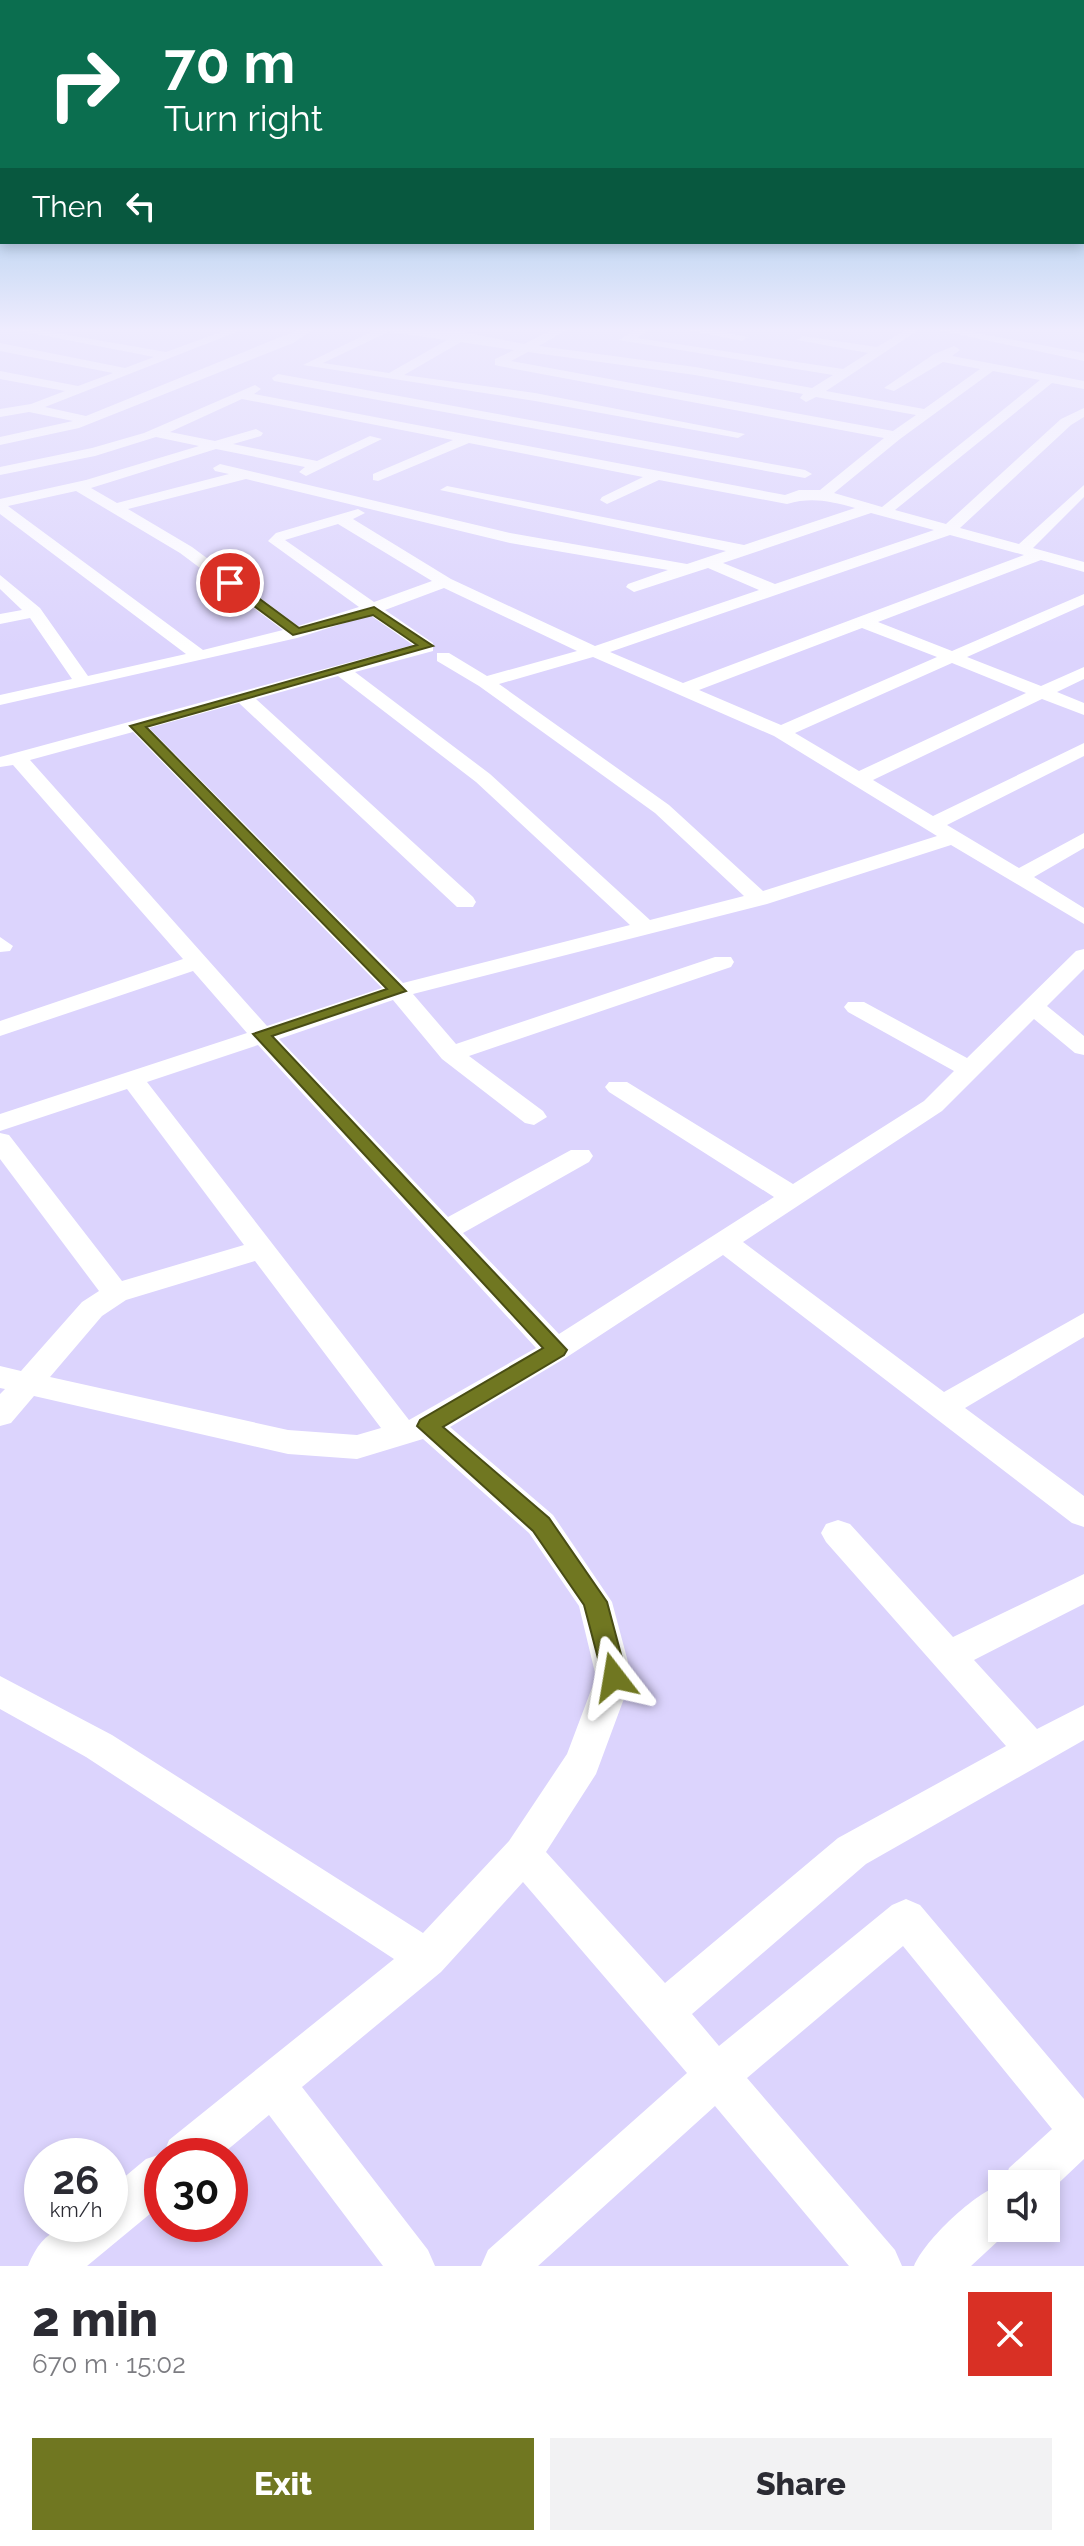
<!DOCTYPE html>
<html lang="en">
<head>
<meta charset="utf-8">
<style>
  body { margin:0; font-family:Raleway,sans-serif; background:#f2f2f3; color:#2b2b33; height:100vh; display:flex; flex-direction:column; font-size:30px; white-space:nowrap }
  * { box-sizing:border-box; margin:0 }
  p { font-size:26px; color:#7c7c81 }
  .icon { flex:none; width:44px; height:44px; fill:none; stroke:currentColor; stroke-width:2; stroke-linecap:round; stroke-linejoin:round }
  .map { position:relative; height:2266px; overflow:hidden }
  .sheet { display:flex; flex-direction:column; background:#fff; flex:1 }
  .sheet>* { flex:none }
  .hud { position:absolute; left:0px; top:0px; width:1084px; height:244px; box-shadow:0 4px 12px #0003; background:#0b6e4f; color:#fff; overflow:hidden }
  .buttons { position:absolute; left:988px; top:2170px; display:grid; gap:16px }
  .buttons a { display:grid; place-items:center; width:72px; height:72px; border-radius:0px; background:#fff; box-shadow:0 4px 12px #0003; font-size:40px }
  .speed { position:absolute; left:24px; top:2138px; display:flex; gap:16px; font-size:40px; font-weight:700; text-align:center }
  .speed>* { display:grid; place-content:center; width:104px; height:104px; border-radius:50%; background:#fff; box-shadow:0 4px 12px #0003; line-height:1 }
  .speed small { font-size:20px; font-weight:400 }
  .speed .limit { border:12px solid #d22; background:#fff; color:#111 }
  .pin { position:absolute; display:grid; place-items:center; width:68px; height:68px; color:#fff; margin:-34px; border:4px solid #fff; border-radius:50%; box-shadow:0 2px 8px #0007 }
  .me { position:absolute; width:88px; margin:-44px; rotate:346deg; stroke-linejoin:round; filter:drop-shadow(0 0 6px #0008) }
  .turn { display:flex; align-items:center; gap:28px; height:168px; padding:0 32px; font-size:36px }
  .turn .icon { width:104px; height:104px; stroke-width:2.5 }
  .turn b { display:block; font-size:56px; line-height:68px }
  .then { display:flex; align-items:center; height:76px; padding:0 32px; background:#0003; gap:16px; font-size:30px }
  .round { display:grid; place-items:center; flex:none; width:84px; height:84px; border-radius:0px; background:#f2f2f3 }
  .head { display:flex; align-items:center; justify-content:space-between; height:136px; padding:0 32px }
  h1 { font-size:48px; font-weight:800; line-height:60px }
  .button { display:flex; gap:16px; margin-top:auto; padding:16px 32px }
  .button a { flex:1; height:92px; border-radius:0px; background:#707721; color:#fff; font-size:32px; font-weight:800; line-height:92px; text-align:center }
  .button a+a { background:#f2f2f3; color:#2b2b33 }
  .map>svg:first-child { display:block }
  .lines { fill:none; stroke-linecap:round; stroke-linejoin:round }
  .street { fill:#fff; fill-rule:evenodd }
  .route { fill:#707721; stroke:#494d15; stroke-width:2 }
</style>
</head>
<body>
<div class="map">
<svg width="1084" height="2266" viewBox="0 0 1084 2266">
  <rect width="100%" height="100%" fill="#dcd4fd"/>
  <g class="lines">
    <path class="street" d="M 11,329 L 34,329 L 166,352 L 229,329 L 244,329 L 45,407 L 86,416 L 300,329 L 314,329 L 293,343 L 79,428 L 0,445 L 0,437 L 73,421 L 29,412 L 0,417 L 0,409 L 31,404 L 65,391 L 0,379 L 0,371 L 78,386 L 113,373 L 0,351 L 0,343 L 125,368 L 154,357 Z
      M 377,329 L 463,332 L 524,344 L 554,329 L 568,329 L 539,346 L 695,367 L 812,388 L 833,375 L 619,340 L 636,329 L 650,329 L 637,338 L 843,369 L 868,353 L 797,340 L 803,336 L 877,347 L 907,329 L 920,329 L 826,391 L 924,409 L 980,369 L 943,362 L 894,391 L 884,388 L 934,354 L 954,346 L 960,350 L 952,356 L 1084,381 L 1084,389 L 1052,383 L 895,510 L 946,524 L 1061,419 L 1084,408 L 1084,417 L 1071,425 L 960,528 L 1019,544 L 1084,485 L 1084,497 L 1033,548 L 1084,562 L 1084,572 L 1041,560 L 878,622 L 952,651 L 1084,594 L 1084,605 L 967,657 L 1041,686 L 1084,667 L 1084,679 L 1057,692 L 1084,703 L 1084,715 L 1042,699 L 873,780 L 933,816 L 1084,743 L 1084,756 L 947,825 L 1019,868 L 1084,833 L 1084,848 L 1034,877 L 1084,908 L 1084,924 L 951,845 L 767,904 L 413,994 L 456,1044 L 715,957 L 731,957 L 734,962 L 731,967 L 469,1056 L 543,1111 L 547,1117 L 534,1125 L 525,1123 L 442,1059 L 393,1000 L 279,1039 L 448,1217 L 571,1150 L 589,1150 L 593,1156 L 589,1162 L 463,1233 L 559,1334 L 774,1197 L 609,1092 L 605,1087 L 609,1082 L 627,1082 L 793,1184 L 924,1101 L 954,1071 L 848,1012 L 844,1007 L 848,1002 L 864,1002 L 967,1058 L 1076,951 L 1084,949 L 1084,969 L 1047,1006 L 1084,1036 L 1084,1055 L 1075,1053 L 1034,1019 L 942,1111 L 743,1242 L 944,1392 L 1084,1313 L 1084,1337 L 965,1408 L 1084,1496 L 1084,1527 L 1072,1523 L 723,1255 L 567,1357 L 450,1427 L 553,1515 L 612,1602 L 632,1677 L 596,1774 L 546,1852 L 665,1983 L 838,1838 L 1006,1746 L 826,1542 L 821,1533 L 826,1524 L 838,1520 L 850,1524 L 953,1637 L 1084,1574 L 1084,1604 L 974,1660 L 1037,1729 L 1084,1705 L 1084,1740 L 866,1864 L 692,2014 L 719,2046 L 892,1905 L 906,1899 L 920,1905 L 1084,2099 L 1084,2159 L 1046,2195 L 1046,2184 L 1002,2184 L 1002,2228 L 1012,2228 L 971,2266 L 914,2266 C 925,2240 975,2192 1003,2184 L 1009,2168 L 1052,2129 L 903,1946 L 747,2078 L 895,2250 L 902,2266 L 849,2266 L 715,2106 L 538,2266 L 481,2266 L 488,2250 L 687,2073 L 523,1882 L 441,1972 L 302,2087 L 428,2250 L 435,2266 L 383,2266 L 269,2115 L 220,2156 L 162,2156 L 162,2204 L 87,2266 L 28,2266 C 45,2223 70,2224 110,2224 L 110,2189 L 146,2159 L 164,2153 L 169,2140 L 394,1959 L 86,1757 L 0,1709 L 0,1676 L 112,1735 L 423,1933 L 509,1841 L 567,1754 L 596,1677 L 579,1606 L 529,1533 L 423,1439 L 357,1459 L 288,1454 L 34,1396 L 11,1423 L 0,1426 L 0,1394 L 5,1389 L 0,1388 L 0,1366 L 21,1371 L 82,1302 L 99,1291 L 0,1159 L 0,1133 L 9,1135 L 122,1281 L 244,1245 L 127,1089 L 0,1131 L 0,1114 L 247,1033 L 193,971 L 0,1036 L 0,1021 L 183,959 L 13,765 L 0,767 L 0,757 L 413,645 L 370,615 L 297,638 L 0,705 L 0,695 L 72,679 L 30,618 L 0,624 L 0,614 L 22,610 L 0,589 L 0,575 L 40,608 L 88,676 L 186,654 L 0,514 L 0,499 L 86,480 L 199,446 L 156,437 L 95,456 L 0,475 L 0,467 L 92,448 L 144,433 L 255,385 L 261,389 L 254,394 L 785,495 L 799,490 L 820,490 L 884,438 L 499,366 L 495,365 L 495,359 L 514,350 L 461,342 L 404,375 L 535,393 L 745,434 L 738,438 L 535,401 L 303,365 ZM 388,332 L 447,340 L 389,373 L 323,363 ZM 528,352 L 695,375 L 803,394 L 800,398 L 806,402 L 816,397 L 916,415 L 893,431 L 511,361 ZM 993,371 L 1040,380 L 882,507 L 834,493 L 900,439 ZM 242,399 L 453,440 L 373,474 L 373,480 L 378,481 L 469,443 L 643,477 L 602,497 L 600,500 L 607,504 L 659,480 L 787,504 C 812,497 829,501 855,508 L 744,545 L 447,486 L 440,490 L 726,551 L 687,564 L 510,533 L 220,464 L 213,468 L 215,471 L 229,474 L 117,503 L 91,488 L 216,449 L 305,467 L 299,472 L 306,476 L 382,439 L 370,436 L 317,461 L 233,444 L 261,436 L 263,433 L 256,429 L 215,441 L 170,432 ZM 246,479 L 510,543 L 668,570 L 628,584 L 626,587 L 634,592 L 708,568 L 759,590 L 595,646 L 451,579 L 353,519 L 365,513 L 358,509 L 276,533 L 268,541 L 359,607 L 298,626 L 192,547 L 128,509 ZM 76,491 L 180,553 L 283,630 L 203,650 L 8,506 ZM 871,513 L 934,530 L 775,584 L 723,563 ZM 338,524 L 432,581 L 374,602 L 285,540 ZM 950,535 L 1024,555 L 683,683 L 610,652 ZM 444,588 L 577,651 L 487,676 L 449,653 L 437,653 L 437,661 L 479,686 L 655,813 L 744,896 L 650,920 L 490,774 L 355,672 L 433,651 L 433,643 L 385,610 ZM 862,628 L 937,657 L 781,725 L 699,690 ZM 593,657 L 774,736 L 937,836 L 763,891 L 669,805 L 499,684 ZM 952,663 L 1026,693 L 859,771 L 795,733 ZM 338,676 L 476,782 L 630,925 L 403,983 L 149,728 L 239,703 L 457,907 L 473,907 L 476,902 L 473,897 L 256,699 ZM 133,732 L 382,988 L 267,1026 L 30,760 ZM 258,1045 L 536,1348 L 409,1420 L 147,1082 ZM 255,1261 L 381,1428 L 357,1435 L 288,1430 L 50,1377 L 102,1316 L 126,1300 Z
      M 682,329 L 709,329 L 748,337 L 742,341 Z
      M 933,329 L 955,329 L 1084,353 L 1084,361 Z
      M 278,374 L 805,470 L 812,474 L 805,478 L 274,381 L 272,378 Z
      M 0,937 L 13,946 L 10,951 L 0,952 Z"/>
  </g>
  <linearGradient id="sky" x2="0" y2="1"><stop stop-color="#53a4d7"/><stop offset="0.51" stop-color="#efecfe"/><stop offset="1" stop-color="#efecfe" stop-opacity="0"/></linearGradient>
  <rect width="1084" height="646" fill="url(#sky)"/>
  <path class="route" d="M 226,580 L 234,580 L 299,628 L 374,607 L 433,646 L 146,727 L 406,991 L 272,1036 L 567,1350 L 564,1355 L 443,1427 L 549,1518 L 607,1602 L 627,1677 L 623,1685 L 614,1688 L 605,1685 L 584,1605 L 533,1531 L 417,1426 L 420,1420 L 543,1348 L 253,1034 L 387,989 L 130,726 L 417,645 L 373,615 L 293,635 L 226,585 Z"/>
</svg>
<div class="buttons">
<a><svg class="icon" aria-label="sound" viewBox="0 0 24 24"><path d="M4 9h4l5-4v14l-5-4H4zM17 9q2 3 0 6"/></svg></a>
</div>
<div class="speed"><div>26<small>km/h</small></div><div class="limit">30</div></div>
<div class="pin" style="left:230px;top:583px;background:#d93025"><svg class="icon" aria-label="arrive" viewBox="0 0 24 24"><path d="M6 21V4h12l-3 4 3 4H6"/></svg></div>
<svg class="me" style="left:614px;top:1677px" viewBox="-20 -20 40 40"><path d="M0-17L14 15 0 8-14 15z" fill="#707721" stroke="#fff" stroke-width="4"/></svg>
<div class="hud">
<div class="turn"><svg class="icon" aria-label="right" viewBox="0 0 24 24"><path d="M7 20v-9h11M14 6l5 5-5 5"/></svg><div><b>70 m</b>Turn right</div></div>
<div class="then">Then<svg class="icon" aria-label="left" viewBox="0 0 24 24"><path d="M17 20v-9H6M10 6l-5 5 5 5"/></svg></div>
</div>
</div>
<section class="sheet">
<div class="head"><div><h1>2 min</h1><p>670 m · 15:02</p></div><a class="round" style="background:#d93025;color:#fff"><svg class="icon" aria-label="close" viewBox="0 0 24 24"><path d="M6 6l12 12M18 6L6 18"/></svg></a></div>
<div class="button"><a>Exit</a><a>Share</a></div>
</section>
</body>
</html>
